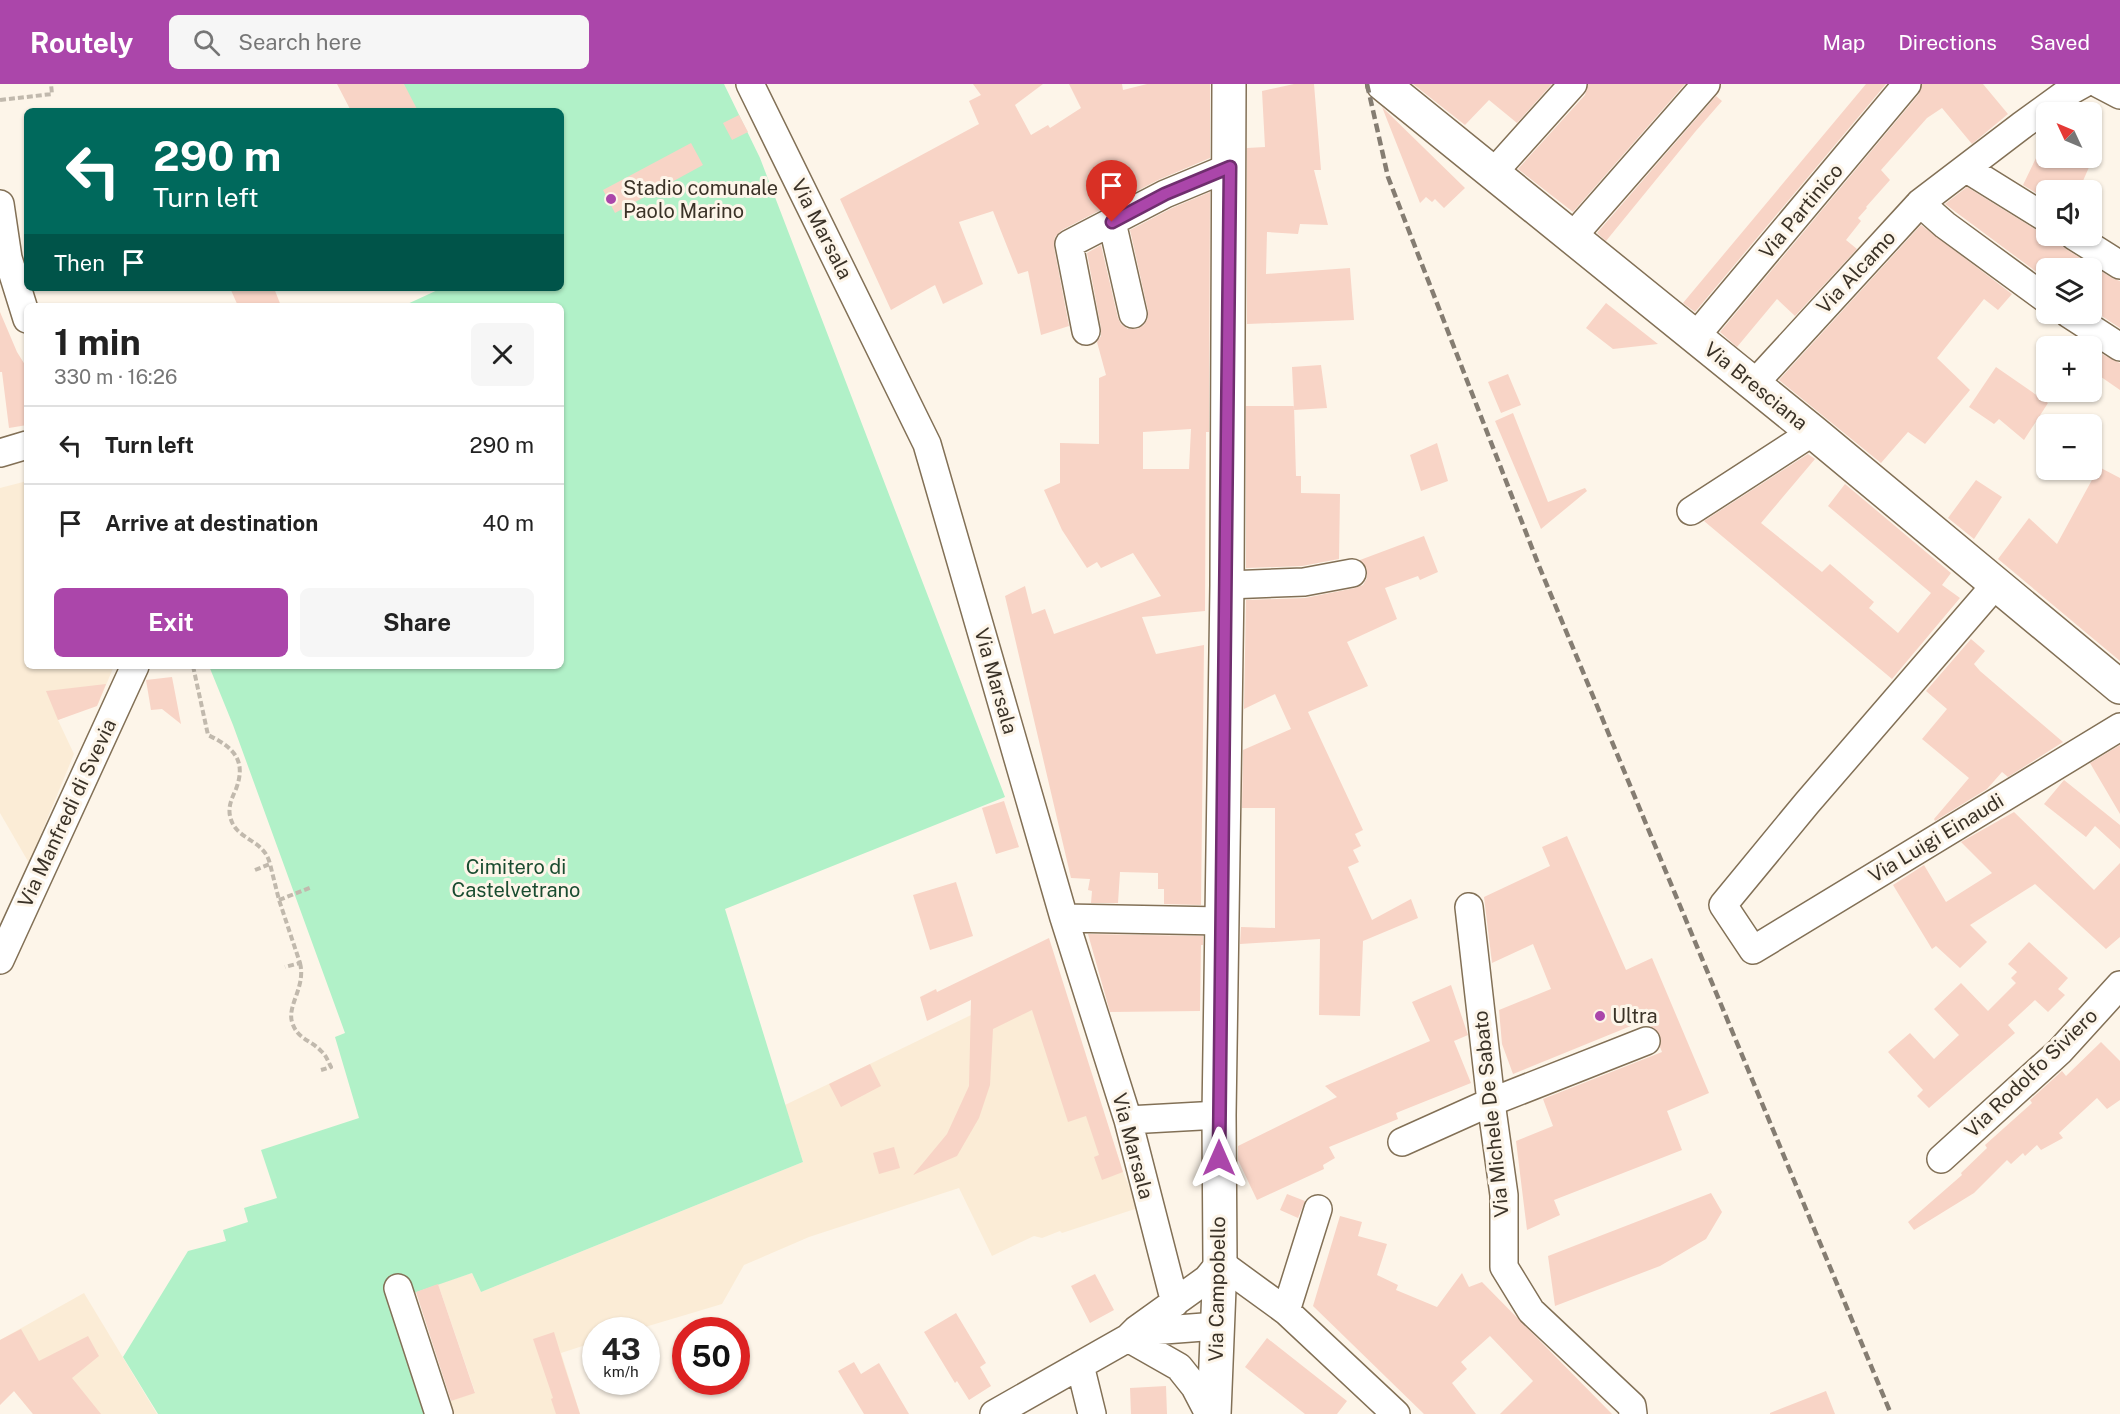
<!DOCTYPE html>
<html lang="en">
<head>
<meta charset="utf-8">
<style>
  body { margin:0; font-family:"Public Sans",sans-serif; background:#f6f6f6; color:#222; height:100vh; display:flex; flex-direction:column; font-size:22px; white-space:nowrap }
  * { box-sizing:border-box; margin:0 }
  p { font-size:20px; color:#767676 }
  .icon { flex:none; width:33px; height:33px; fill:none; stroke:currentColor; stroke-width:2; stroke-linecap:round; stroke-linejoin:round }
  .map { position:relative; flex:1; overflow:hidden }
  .panel { position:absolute; left:24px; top:219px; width:540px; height:366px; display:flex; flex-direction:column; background:#fff; border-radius:9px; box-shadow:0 2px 4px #0004 }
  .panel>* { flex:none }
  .top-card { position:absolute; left:24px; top:24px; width:540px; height:183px; border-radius:9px; box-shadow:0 2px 4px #0004; background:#00695c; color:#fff; overflow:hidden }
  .needle { width:39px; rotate:314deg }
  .buttons { position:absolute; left:2036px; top:18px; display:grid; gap:12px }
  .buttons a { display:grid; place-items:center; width:66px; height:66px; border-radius:9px; background:#fff; box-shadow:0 2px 4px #0004; font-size:30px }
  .speed { position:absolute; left:582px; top:1233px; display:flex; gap:12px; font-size:30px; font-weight:700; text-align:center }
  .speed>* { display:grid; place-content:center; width:78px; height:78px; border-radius:50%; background:#fff; box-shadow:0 2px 4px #0004; line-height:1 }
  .speed small { font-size:15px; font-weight:400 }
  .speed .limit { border:9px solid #d22; background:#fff; color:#111 }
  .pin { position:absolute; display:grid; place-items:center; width:51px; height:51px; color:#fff; margin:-62px -26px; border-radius:50% 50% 50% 0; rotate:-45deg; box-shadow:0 0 6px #0007 }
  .pin .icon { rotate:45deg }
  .me { position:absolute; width:66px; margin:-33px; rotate:0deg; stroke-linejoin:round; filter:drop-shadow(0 0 4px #0008) }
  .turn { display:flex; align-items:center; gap:21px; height:126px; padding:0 30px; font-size:27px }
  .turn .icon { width:78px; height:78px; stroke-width:2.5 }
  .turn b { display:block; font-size:42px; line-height:51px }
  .then { display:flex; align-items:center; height:57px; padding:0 30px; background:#0003; gap:12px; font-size:22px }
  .round { display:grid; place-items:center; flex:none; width:63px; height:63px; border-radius:9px; background:#f6f6f6 }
  .overview { display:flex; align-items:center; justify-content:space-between; height:102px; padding:0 30px }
  h1 { font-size:36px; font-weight:700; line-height:45px }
  .action { display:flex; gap:12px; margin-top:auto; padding:12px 30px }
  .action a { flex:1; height:69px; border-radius:9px; background:#ab46aa; color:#fff; font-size:24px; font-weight:700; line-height:69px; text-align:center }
  .action a+a { background:#f6f6f6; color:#222 }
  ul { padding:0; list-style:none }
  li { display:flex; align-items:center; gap:18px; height:78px; padding:0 30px; border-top:2px solid #e0e0e0 }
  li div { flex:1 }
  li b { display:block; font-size:22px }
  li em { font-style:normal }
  header { display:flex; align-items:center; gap:36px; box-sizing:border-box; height:84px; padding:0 30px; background:#ab46aa; color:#fff }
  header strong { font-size:28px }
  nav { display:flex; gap:33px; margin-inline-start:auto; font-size:21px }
  .search { width:420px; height:54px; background:#f6f6f6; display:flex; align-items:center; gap:15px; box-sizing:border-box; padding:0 21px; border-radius:9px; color:#767676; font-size:22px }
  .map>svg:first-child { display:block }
  .built { fill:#fbecd6 }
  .green { fill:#b1f1c8 }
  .building { fill:#f8d4c6; fill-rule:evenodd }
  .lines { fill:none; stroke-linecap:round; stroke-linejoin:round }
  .minor-casing { stroke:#827056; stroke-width:30 }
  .major-casing { stroke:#827056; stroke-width:36 }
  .path { stroke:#c1b9ad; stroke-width:4; stroke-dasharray:6 3; stroke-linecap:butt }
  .minor { stroke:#fff; stroke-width:27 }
  .major { stroke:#fff; stroke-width:33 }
  .rail { stroke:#857d72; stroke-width:4.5; stroke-dasharray:9 4.5; stroke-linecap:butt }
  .route-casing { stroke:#6f2e6e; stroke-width:15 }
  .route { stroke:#ab46aa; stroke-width:10 }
  .poi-dot { fill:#ab46aa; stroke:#fdf5e9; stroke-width:2 }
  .labels { text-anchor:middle; stroke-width:6; stroke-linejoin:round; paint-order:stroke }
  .poi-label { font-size:20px; fill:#3a3227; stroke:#fdf5e9; text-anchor:start }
  .street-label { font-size:20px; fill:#3a3227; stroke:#fdf5e9 }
  .park-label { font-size:20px; fill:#194c30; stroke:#fdf5e9 }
</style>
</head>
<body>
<header>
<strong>Routely</strong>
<div class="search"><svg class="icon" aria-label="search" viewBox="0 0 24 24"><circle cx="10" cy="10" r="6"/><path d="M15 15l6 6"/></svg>Search here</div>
<nav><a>Map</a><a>Directions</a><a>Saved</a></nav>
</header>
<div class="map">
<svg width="2120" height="1330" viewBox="0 0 2120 1330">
  <rect width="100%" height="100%" fill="#fdf5e9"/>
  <path class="built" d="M 27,397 L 27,582 L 114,582 L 98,620 L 58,636 L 74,670 L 29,779 L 0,729 L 0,404 Z
    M 1058,889 L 1123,1088 L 1138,1124 L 1062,1149 L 1060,1147 L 1042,1154 L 1034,1152 L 992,1172 L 959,1104 L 809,1153 L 744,1181 L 722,1220 L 635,1246 L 596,1246 L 595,1258 L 561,1269 L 580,1330 L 452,1330 L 448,1318 L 475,1308 L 438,1200 L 472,1189 L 481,1208 L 803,1078 L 785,1021 Z
    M 84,1209 L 157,1330 L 33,1330 L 14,1307 L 0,1320 L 0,1256 Z"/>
  <path class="green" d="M 338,0 L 724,0 L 760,74 L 1005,713 L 725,825 L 803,1078 L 481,1208 L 472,1189 L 414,1209 L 400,1209 L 387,1214 L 425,1330 L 158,1330 L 123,1273 L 188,1167 L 226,1157 L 223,1146 L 248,1138 L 244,1124 L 277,1114 L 261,1066 L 359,1034 L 335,953 L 345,949 L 233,641 L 209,582 L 561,582 L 561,222 L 403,222 L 442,204 L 561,204 L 561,27 L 352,27 Z"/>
  <path class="building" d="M 337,0 L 404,0 L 418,27 L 351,27 Z
    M 973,0 L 1043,0 L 1015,21 L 1031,51 L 1048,41 L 1050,44 L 1081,24 L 1069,0 L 1122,0 L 1123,6 L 1147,0 L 1210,0 L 1210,74 L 1158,96 L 1062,146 L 1055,153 L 1054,163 L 1069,242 L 1041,251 L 1028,187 L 1018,190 L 993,127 L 959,138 L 983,200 L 943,220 L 935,201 L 891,226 L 840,115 L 979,40 L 969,17 L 981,11 Z
    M 1294,0 L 1314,0 L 1321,86 L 1314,86 L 1328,141 L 1300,140 L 1298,150 L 1267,148 L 1266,190 L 1350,184 L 1354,236 L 1247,240 L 1247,64 L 1265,63 L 1262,7 Z
    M 1413,0 L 1552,0 L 1517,39 L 1489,16 L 1465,41 Z
    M 1588,0 L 1685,0 L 1573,128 L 1518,85 L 1585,11 Z
    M 1866,0 L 1886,0 L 1695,228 L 1683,219 Z
    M 1922,0 L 1983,0 L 2008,30 L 1972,60 L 1942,24 L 1927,34 L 1881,86 L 1890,96 L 1866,123 L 1867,124 L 1858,134 L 1861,137 L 1846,156 L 1857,165 L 1795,232 L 1777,215 L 1737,263 L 1720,248 L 1919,10 Z
    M 1716,12 L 1722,17 L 1695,48 L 1606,157 L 1597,149 Z
    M 1382,23 L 1465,104 L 1444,124 L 1435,115 L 1432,118 L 1426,113 L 1420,119 Z
    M 739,31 L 748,48 L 732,56 L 723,39 Z
    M 691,59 L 703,81 L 615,129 L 603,106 Z
    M 2036,74 L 2093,74 L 2079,106 L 2046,106 L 2046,115 L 2023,101 Z
    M 1967,103 L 2038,147 L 2046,150 L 2046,152 L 2054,152 L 2059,154 L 2060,160 L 2066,165 L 2112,194 L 2120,197 L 2120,244 L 2091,225 L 2091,184 L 2046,184 L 2046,195 L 1945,120 Z
    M 1210,108 L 1209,348 L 1206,348 L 1205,527 L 1142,533 L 1156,570 L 1204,561 L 1201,821 L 1164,820 L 1164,805 L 1158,805 L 1158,789 L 1120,788 L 1118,819 L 1091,819 L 1092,807 L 1088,806 L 1090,795 L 1071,794 L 1005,512 L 1025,502 L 1032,530 L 1045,525 L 1054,550 L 1161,512 L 1133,469 L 1101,484 L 1097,478 L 1087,484 L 1062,446 L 1044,406 L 1060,399 L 1060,359 L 1099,360 L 1099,294 L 1106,291 L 1097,258 L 1101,252 L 1101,244 L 1087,169 L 1101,161 L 1118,234 L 1121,240 L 1128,245 L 1137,245 L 1144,241 L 1148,234 L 1148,227 L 1130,146 L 1172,124 ZM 1191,345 L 1189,385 L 1143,385 L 1143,348 Z
    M 1921,141 L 2012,210 L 1998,226 L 1984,215 L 1937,274 L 1970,306 L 1925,360 L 1908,348 L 1881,379 L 1779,296 Z
    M 230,204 L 274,204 L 281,222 L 238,222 Z
    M 1606,219 L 1658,260 L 1613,265 L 1586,244 Z
    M 0,228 L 17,268 L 27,284 L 27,341 L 9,344 L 2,288 L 0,288 Z
    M 2102,270 L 2120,279 L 2120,306 L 2091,286 Z
    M 1321,281 L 1327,324 L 1294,326 L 1292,283 Z
    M 1996,283 L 2048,319 L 2024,356 L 1999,335 L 1994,340 L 1969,323 Z
    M 1508,290 L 1521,321 L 1501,329 L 1488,298 Z
    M 1246,322 L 1294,322 L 1296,392 L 1301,392 L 1301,409 L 1340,410 L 1339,475 L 1302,482 L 1246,484 Z
    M 1513,329 L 1548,418 L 1585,404 L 1587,407 L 1541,445 L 1495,337 Z
    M 1437,359 L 1448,397 L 1421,407 L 1410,371 Z
    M 1808,370 L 1815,375 L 1761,439 L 1822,488 L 1830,480 L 1874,518 L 1869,524 L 1898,549 L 1931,509 L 1828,422 L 1845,400 L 1951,489 L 1942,501 L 1960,514 L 1892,595 L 1704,437 Z
    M 2099,383 L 2120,394 L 2120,577 L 1998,475 L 2029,434 L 2057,460 Z
    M 1976,396 L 2002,413 L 1974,455 L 1948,434 Z
    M 1424,452 L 1438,488 L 1420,496 L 1418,492 L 1385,504 L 1397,535 L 1347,558 L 1368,602 L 1308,628 L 1363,746 L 1355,750 L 1361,762 L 1353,766 L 1359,778 L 1348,783 L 1372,836 L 1411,815 L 1418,834 L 1363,857 L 1360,932 L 1319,931 L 1320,855 L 1240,860 L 1241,843 L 1275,844 L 1275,724 L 1242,724 L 1243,666 L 1291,645 L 1275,610 L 1244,625 L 1246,516 L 1305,514 L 1355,504 L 1363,501 L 1367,494 L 1367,486 L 1360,476 Z
    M 1971,555 L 1985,567 L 1974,580 L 1980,587 L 2063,658 L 2008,693 L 2002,688 L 1987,705 L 1935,737 L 1934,735 L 1969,694 L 1922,655 L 1947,625 L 1926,607 Z
    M 172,593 L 181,640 L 162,625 L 151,626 L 146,596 Z
    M 106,600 L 97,622 L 58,636 L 46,607 Z
    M 2120,661 L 2120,730 L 2090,679 Z
    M 2064,696 L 2120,741 L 2120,765 L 2095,742 L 2086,753 L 2044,720 Z
    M 1004,717 L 1019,763 L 996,770 L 982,724 Z
    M 2014,728 L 2094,806 L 2120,779 L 2120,853 L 2106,865 L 2035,800 L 1970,841 L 1987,858 L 1960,884 L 1936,862 L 1932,865 L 1893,801 L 1924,781 L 1946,818 L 1992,789 L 1961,758 Z
    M 1567,752 L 1626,886 L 1652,874 L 1709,1009 L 1667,1027 L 1682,1066 L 1554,1116 L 1560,1131 L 1527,1146 L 1516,1057 L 1553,1042 L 1543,1015 L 1662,968 L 1660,963 L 1660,951 L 1651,943 L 1648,935 L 1513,990 L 1502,960 L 1499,926 L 1551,905 L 1533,860 L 1492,879 L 1484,813 L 1550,782 L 1542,763 Z
    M 956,798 L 973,852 L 930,866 L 913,811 Z
    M 1088,850 L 1203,852 L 1203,861 L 1201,861 L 1200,927 L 1110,928 Z
    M 1049,854 L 1123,1088 L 1102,1096 L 1094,1073 L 1099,1071 L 1086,1032 L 1068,1038 L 1032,926 L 993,945 L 990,1001 L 979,1034 L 957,1072 L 913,1091 L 947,1050 L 969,1002 L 971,916 L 927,937 L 920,913 L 936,905 L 937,908 Z
    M 2029,858 L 2068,894 L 2058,905 L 2065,911 L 2048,928 L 2035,916 L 2008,941 L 2015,949 L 1929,1024 L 1917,1012 L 1923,1006 L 1888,968 L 1910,949 L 1934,975 L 1959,951 L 1934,925 L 1961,899 L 1988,927 L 2016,899 L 2011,894 L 2017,888 L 2008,880 Z
    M 1451,901 L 1468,951 L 1454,957 L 1471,999 L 1396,1029 L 1398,1035 L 1329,1063 L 1335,1074 L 1323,1081 L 1324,1085 L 1257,1116 L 1238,1076 L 1238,1062 L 1337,1013 L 1325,1002 L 1430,957 L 1412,918 Z
    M 2101,958 L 2120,977 L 2120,1016 L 2107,1025 L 2097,1014 L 2059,1049 L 2063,1054 L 2041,1066 L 2037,1061 L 2025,1072 L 2023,1069 L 2011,1080 L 2007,1076 L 1974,1109 L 1914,1146 L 1908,1138 L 1962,1091 L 1961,1089 L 1987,1064 L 1985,1061 L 2032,1019 L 2030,1016 L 2062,987 L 2066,992 Z
    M 870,980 L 881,1002 L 841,1023 L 829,1000 Z
    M 894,1063 L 900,1084 L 879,1090 L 873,1069 Z
    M 1711,1109 L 1722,1128 L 1706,1155 L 1660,1182 L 1555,1222 L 1548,1172 Z
    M 1287,1110 L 1305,1117 L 1298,1134 L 1280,1126 Z
    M 1340,1132 L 1362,1138 L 1358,1152 L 1387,1160 L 1377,1191 L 1398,1201 L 1396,1206 L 1437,1223 L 1462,1189 L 1469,1203 L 1482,1198 L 1612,1330 L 1500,1330 L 1533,1297 L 1490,1252 L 1461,1278 L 1467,1285 L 1452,1299 L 1476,1330 L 1424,1330 L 1313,1222 Z
    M 1095,1190 L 1114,1226 L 1090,1239 L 1071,1202 Z
    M 438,1200 L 475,1309 L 451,1317 L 416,1208 Z
    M 956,1229 L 986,1279 L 980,1283 L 991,1302 L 969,1316 L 957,1297 L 955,1299 L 924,1248 Z
    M 21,1245 L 39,1277 L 88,1252 L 99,1272 L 72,1294 L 101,1330 L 33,1330 L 14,1307 L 0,1321 L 0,1256 Z
    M 554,1248 L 564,1281 L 580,1330 L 556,1330 L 551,1315 L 553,1314 L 533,1255 Z
    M 1267,1254 L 1347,1317 L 1337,1330 L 1305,1330 L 1245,1283 Z
    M 854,1278 L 861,1290 L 879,1279 L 909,1330 L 864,1330 L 838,1287 Z
    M 1166,1302 L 1167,1330 L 1131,1330 L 1130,1304 Z
    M 1826,1307 L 1835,1330 L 1770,1330 L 1770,1329 Z"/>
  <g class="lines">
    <defs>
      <path id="minor" d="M 750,0 L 927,360 L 1064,834 L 1128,1036 L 1175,1219
        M 2099,0 L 2120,11
        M 1967,85 L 2046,134
        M 1493,89 L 1573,0
        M 1920,119 L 1945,141 L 2046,215
        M 0,120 L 8,174 L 27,235
        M 1112,138 L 1133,230
        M 2074,152 L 2120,181
        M 1572,153 L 1706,0
        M 2069,230 L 2120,263
        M 1086,247 L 1069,160 L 1165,110 L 1230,83
        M 1695,253 L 1907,0
        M 1754,300 L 1920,119 L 2021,42 L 2065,10 L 2083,0
        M 0,369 L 27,361
        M 1691,427 L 1813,348
        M 1997,499 L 1807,719 L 1723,821 L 1753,866 L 2120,643
        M 1227,501 L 1304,498 L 1352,489
        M 1469,823 L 1491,1018 L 1504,1111 L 1504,1183 L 1531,1227 L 1632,1322 L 1633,1330
        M 1064,834 L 1221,837
        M 0,876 L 135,582
        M 1128,1036 L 1219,1031
        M 1402,1058 L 1491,1018 L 1646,957
        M 1941,1075 L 2060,967 L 2120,901
        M 398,1204 L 439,1330
        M 1286,1227 L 1318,1125
        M 1128,1254 L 1136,1246 L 1207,1195 L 1220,1179 L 1286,1227 L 1396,1330
        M 1128,1254 L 1179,1283 L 1195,1303 L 1209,1330
        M 1080,1281 L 1092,1330
        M 994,1330 L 1128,1254 L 1151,1247 L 1217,1242"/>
      <path id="major" d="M 1383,0 L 1813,348 L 2120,603
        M 1214,1330 L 1220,1179 L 1219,1031 L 1227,501 L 1229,0"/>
    </defs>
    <use href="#minor" class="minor-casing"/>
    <use href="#major" class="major-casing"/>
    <path class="path" d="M 0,16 L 52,10 L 51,0
      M 193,582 L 208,651 C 233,663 247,676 236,705 C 232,714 228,722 230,732 C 235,757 264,754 270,780
      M 255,786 L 270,780 L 279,816 L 300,879 L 285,883
      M 279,816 L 312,803
      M 300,879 C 306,903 287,921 292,938 C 297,955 311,956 321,967 C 326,971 328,977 331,983 L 321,986"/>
    <use href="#minor" class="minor"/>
    <use href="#major" class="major"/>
    <path class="rail" d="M 1367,0 L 1388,93 L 1539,482 L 1891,1330"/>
  </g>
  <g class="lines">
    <defs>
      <path id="route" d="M 1112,138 L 1165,110 L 1230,83 L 1219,1074"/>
    </defs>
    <use href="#route" class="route-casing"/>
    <use href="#route" class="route"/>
  </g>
  <g class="poi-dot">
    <circle cx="611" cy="115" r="6"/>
    <circle cx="1600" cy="932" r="6"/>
  </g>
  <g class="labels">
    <g class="poi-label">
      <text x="623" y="111">Stadio comunale<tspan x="623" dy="23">Paolo Marino</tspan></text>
      <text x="1612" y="939">Ultra</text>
    </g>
    <g class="street-label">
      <text transform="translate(1801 127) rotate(-50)" y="7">Via Partinico</text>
      <text transform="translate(822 145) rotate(63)" y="7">Via Marsala</text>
      <text transform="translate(1856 188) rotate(-47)" y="7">Via Alcamo</text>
      <text transform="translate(1756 302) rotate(39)" y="7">Via Bresciana</text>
      <text transform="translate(996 597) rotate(74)" y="7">Via Marsala</text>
      <text transform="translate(67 729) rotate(-65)" y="7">Via Manfredi di Svevia</text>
      <text transform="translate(1936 754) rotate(-31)" y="7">Via Luigi Einaudi</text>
      <text transform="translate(2031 989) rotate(-44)" y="7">Via Rodolfo Siviero</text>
      <text transform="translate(1491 1030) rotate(-96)" y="7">Via Michele De Sabato</text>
      <text transform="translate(1133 1062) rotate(75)" y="7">Via Marsala</text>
      <text transform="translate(1217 1205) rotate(-89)" y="7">Via Campobello</text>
    </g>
    <g class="park-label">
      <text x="516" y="790">Cimitero di<tspan x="516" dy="23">Castelvetrano</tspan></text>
    </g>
  </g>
</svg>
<div class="buttons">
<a><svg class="needle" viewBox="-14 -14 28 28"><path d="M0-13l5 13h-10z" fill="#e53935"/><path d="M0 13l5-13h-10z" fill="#767676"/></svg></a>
<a><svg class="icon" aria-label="sound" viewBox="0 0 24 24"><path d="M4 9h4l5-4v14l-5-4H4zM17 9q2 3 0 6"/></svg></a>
<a><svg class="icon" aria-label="layers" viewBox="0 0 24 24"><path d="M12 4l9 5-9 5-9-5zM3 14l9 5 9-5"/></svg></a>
<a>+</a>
<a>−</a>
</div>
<div class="speed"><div>43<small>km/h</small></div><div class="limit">50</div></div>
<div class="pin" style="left:1112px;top:138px;background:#d93025"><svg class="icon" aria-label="arrive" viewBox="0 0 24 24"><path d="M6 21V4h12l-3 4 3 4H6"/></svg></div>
<svg class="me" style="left:1219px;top:1074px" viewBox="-20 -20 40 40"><path d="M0-17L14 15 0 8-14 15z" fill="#ab46aa" stroke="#fff" stroke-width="4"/></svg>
<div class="top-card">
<div class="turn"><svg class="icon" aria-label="left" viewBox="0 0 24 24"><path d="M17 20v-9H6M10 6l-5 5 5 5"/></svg><div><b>290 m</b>Turn left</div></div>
<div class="then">Then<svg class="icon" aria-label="arrive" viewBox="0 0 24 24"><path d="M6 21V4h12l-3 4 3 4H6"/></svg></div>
</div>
<section class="panel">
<div class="overview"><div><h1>1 min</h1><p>330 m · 16:26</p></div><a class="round"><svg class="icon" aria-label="close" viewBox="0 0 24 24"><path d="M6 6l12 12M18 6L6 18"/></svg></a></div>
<ul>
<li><svg class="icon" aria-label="left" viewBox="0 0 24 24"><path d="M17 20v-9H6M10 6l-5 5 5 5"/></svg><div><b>Turn left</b></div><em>290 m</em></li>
<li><svg class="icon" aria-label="arrive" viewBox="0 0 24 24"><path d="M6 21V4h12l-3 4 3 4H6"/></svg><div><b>Arrive at destination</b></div><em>40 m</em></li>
</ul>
<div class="action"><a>Exit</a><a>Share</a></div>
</section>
</div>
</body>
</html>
